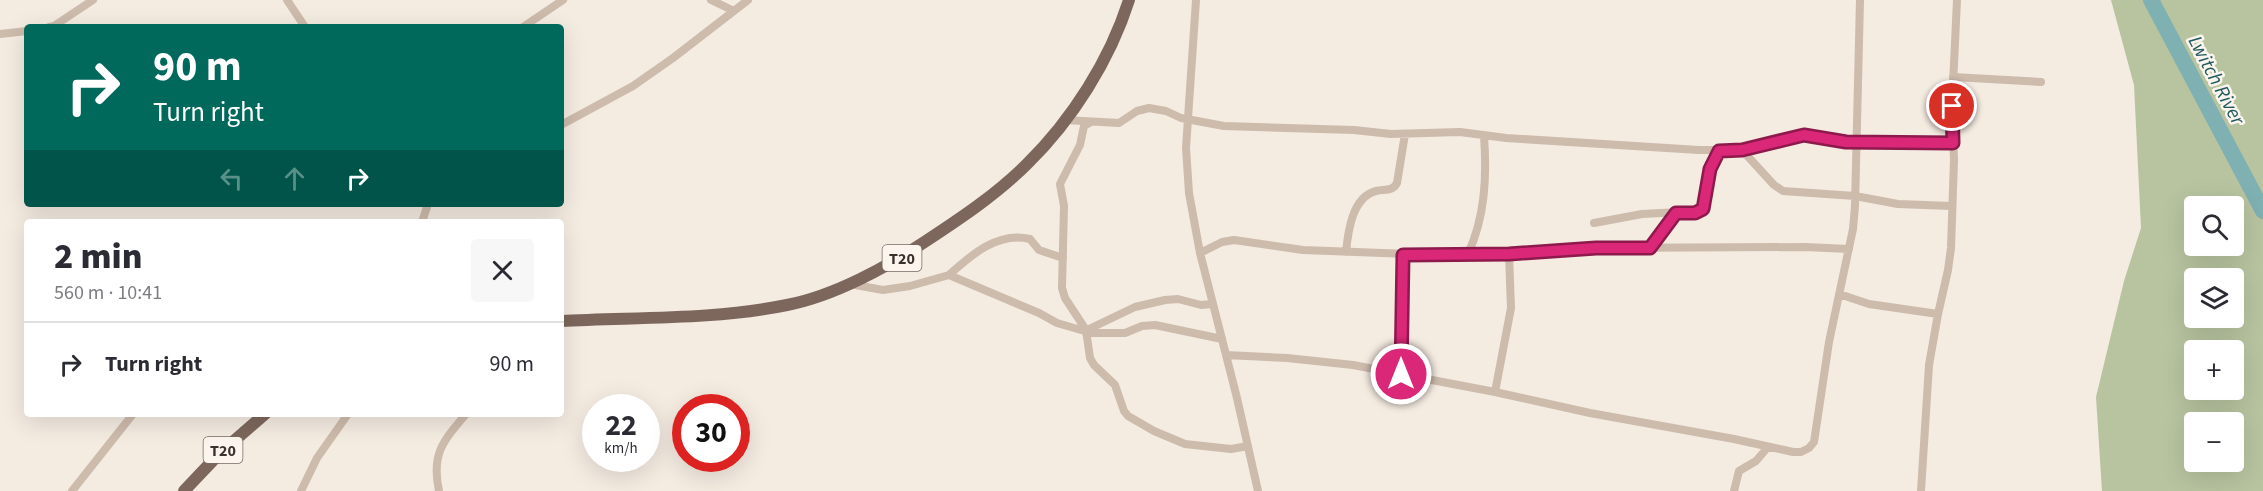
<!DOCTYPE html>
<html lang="en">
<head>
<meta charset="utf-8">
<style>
  body { margin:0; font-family:"Source Sans 3",sans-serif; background:#f7f7f7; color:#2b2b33; height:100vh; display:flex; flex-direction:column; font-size:22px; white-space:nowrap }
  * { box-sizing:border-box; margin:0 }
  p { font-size:20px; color:#7c7c81 }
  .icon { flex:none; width:33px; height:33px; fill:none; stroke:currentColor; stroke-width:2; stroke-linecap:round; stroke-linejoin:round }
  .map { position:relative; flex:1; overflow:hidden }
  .panel { position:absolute; left:24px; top:219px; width:540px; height:198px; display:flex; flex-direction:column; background:#fff; border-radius:6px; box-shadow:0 6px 24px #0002 }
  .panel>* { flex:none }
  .banner { position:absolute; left:24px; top:24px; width:540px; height:183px; border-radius:6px; box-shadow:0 6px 24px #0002; background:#00695c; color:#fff; overflow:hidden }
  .fabs { position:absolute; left:2184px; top:196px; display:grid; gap:12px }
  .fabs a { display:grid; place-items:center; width:60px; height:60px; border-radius:6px; background:#fff; box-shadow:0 6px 24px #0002; font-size:30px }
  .speed { position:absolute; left:582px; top:394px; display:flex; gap:12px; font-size:30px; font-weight:700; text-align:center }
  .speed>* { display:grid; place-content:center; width:78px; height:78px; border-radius:50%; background:#fff; box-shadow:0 6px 24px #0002; line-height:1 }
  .speed small { font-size:15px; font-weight:400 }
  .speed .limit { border:9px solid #d22; background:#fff; color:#111 }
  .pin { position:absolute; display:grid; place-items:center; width:51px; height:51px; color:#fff; margin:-26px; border:3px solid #fff; border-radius:50%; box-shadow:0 2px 6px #0007 }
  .me { position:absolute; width:66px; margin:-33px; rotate:0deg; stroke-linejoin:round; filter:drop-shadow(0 0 4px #0008) }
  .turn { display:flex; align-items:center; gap:21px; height:126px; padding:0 30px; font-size:27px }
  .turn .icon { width:78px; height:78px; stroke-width:2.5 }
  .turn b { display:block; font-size:42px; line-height:51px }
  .lanes { display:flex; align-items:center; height:57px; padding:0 30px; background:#0003; justify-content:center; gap:30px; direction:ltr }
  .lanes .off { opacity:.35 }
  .round { display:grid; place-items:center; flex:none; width:63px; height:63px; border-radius:6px; background:#f7f7f7 }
  .headline { display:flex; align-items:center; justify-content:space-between; height:102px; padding:0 30px }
  h1 { font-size:36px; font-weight:800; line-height:45px }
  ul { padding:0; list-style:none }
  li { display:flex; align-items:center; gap:18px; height:84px; padding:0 30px; border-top:2px solid #e1e1e2 }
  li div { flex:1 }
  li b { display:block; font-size:22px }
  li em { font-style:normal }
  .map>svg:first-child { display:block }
  .green { fill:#b8c4a0; fill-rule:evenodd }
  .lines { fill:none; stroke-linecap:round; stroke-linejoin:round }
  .river { stroke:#7fb0b2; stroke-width:16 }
  .minor { stroke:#cdbbac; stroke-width:8 }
  .primary { stroke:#7d675c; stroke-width:12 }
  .route-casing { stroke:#8e194d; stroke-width:15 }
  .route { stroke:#db2777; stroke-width:10 }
  .labels { text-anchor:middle; stroke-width:5; stroke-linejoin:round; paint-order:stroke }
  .shield { fill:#fbf5ee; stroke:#756b66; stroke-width:1.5 }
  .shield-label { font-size:16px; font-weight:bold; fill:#3b302b }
  .water-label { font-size:20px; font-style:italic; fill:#1f5a5e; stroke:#fbf5ee }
</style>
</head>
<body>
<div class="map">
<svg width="2263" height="491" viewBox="0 0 2263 491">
  <rect width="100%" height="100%" fill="#f4ebe1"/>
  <path class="green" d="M 2111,0 L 2263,0 L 2263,491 L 2102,491 L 2096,397 L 2124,281 L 2141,228 L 2134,85 ZM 2194,207 L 2234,207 L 2234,246 L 2194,246 ZM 2194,279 L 2234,279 L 2234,318 L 2194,318 ZM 2194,351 L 2234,351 L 2234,390 L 2194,390 ZM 2194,423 L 2234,423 L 2234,462 L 2194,462 Z"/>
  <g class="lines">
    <path class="river" d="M 2151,0 L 2263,211"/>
    <path class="minor" d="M 287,0 L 305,27
      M 711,0 L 734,11
      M 1196,0 L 1186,148 L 1189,193 L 1200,253 L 1237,398 L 1258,491
      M 49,27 L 54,26 L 93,0
      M 523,27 L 563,0
      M 0,34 L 27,31
      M 1953,77 L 2041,82
      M 1065,120 L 1119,123 L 1137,111 L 1149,108 L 1166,111 L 1181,118 L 1224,126 L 1354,130 L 1391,134 L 1460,132 L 1506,138 L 1699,150 L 1742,150 L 1804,135 L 1846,142 L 1953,143
      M 1091,122 L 1084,126 L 1080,145 L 1060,184 L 1064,206 L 1062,288 L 1065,298 L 1086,330 L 1090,358 L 1094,365 L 1115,385 L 1124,411 L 1128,416 L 1154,431 L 1185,444 L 1231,449 L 1248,446
      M 561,125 L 633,86 L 673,58 L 748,0
      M 1742,150 L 1774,185 L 1783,191 L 1855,196 L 1898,204 L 1951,206
      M 422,222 L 428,204
      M 1594,223 L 1642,214 L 1700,211 L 1704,206 L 1710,169 L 1719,151
      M 1650,248 L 1676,213
      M 1346,252 C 1348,232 1352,197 1376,191 C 1385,189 1392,192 1397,183 L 1405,134
      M 1200,253 L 1222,242 L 1234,240 L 1303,250 L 1435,255 L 1509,254 L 1596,248 L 1805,247 L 1849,249
      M 1468,254 C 1485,217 1487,177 1484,136
      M 949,275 C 971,255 998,231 1030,239 L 1039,250 L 1063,258
      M 850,284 L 883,290 L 910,286 L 949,275 L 1039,313 L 1057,323 L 1081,330 L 1089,329 L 1135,307 L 1165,300 L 1178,299 L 1201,305 L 1212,304
      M 1839,294 L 1869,304 L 1938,314
      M 1086,333 L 1125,333 L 1142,326 L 1155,325 L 1222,339
      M 1226,355 L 1287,358 L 1353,365 L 1495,392 L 1590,413 L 1734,439 L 1793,452 L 1801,452 L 1809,448 L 1814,442 L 1829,342 L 1853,229 L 1855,206 L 1860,0
      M 1401,374 L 1403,255
      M 1495,392 L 1511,308 L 1509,254
      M 72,491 L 133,414
      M 301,491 L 317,458 L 348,414
      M 439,491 C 431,454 443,441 466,414
      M 1734,491 L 1739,471 L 1756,461 L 1768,447
      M 1921,491 L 1929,365 L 1938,314 L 1948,270 L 1951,248 L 1954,160 L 1952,106 L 1957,0"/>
    <path class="primary" d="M 561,321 C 636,317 713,320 787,305 C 834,296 887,267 926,241 C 961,218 997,194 1027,164 C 1072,120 1110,60 1129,0
      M 184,491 L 220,453 L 265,414"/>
  </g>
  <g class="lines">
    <defs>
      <path id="route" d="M 1401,374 L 1403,255 L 1509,254 L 1596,248 L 1650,248 L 1676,213 L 1695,213 L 1703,209 L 1710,169 L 1719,151 L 1742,150 L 1804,135 L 1846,142 L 1953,143 L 1952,106"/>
    </defs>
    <use href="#route" class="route-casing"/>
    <use href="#route" class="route"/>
  </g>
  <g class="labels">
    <g class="shield">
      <rect x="882.5" y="245" width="39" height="26" rx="4.5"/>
      <rect x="203.5" y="437" width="39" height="26" rx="4.5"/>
    </g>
    <g class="shield-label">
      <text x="902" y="264">T20</text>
      <text x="223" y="456">T20</text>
    </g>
    <g class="water-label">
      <text transform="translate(2217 80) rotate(62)" y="7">Lwitch River</text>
    </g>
  </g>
</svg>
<div class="fabs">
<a><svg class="icon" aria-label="search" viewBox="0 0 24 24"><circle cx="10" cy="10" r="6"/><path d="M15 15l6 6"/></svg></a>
<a><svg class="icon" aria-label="layers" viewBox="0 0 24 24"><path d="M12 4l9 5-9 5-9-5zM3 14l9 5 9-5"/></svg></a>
<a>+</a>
<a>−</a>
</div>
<div class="speed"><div>22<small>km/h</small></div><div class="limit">30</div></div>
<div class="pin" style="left:1952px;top:106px;background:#d93025"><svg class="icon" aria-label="arrive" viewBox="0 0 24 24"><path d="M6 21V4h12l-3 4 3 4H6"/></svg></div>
<svg class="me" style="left:1401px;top:374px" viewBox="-20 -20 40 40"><circle r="17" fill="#db2777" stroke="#fff" stroke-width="3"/><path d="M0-11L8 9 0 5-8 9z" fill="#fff"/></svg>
<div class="banner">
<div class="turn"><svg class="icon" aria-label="right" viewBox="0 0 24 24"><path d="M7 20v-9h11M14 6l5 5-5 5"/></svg><div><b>90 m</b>Turn right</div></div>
<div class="lanes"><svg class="icon off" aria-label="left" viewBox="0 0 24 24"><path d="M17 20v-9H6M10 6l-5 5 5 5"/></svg><svg class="icon off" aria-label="ahead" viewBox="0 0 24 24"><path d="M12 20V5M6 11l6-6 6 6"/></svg><svg class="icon" aria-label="right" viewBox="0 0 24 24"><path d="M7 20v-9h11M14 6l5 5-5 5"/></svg></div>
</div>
<section class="panel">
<div class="headline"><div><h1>2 min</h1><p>560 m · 10:41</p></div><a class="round"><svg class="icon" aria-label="close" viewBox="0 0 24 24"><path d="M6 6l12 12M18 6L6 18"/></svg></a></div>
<ul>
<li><svg class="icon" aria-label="right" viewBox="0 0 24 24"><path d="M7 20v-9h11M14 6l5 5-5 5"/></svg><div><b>Turn right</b></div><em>90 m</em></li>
</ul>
</section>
</div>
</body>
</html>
